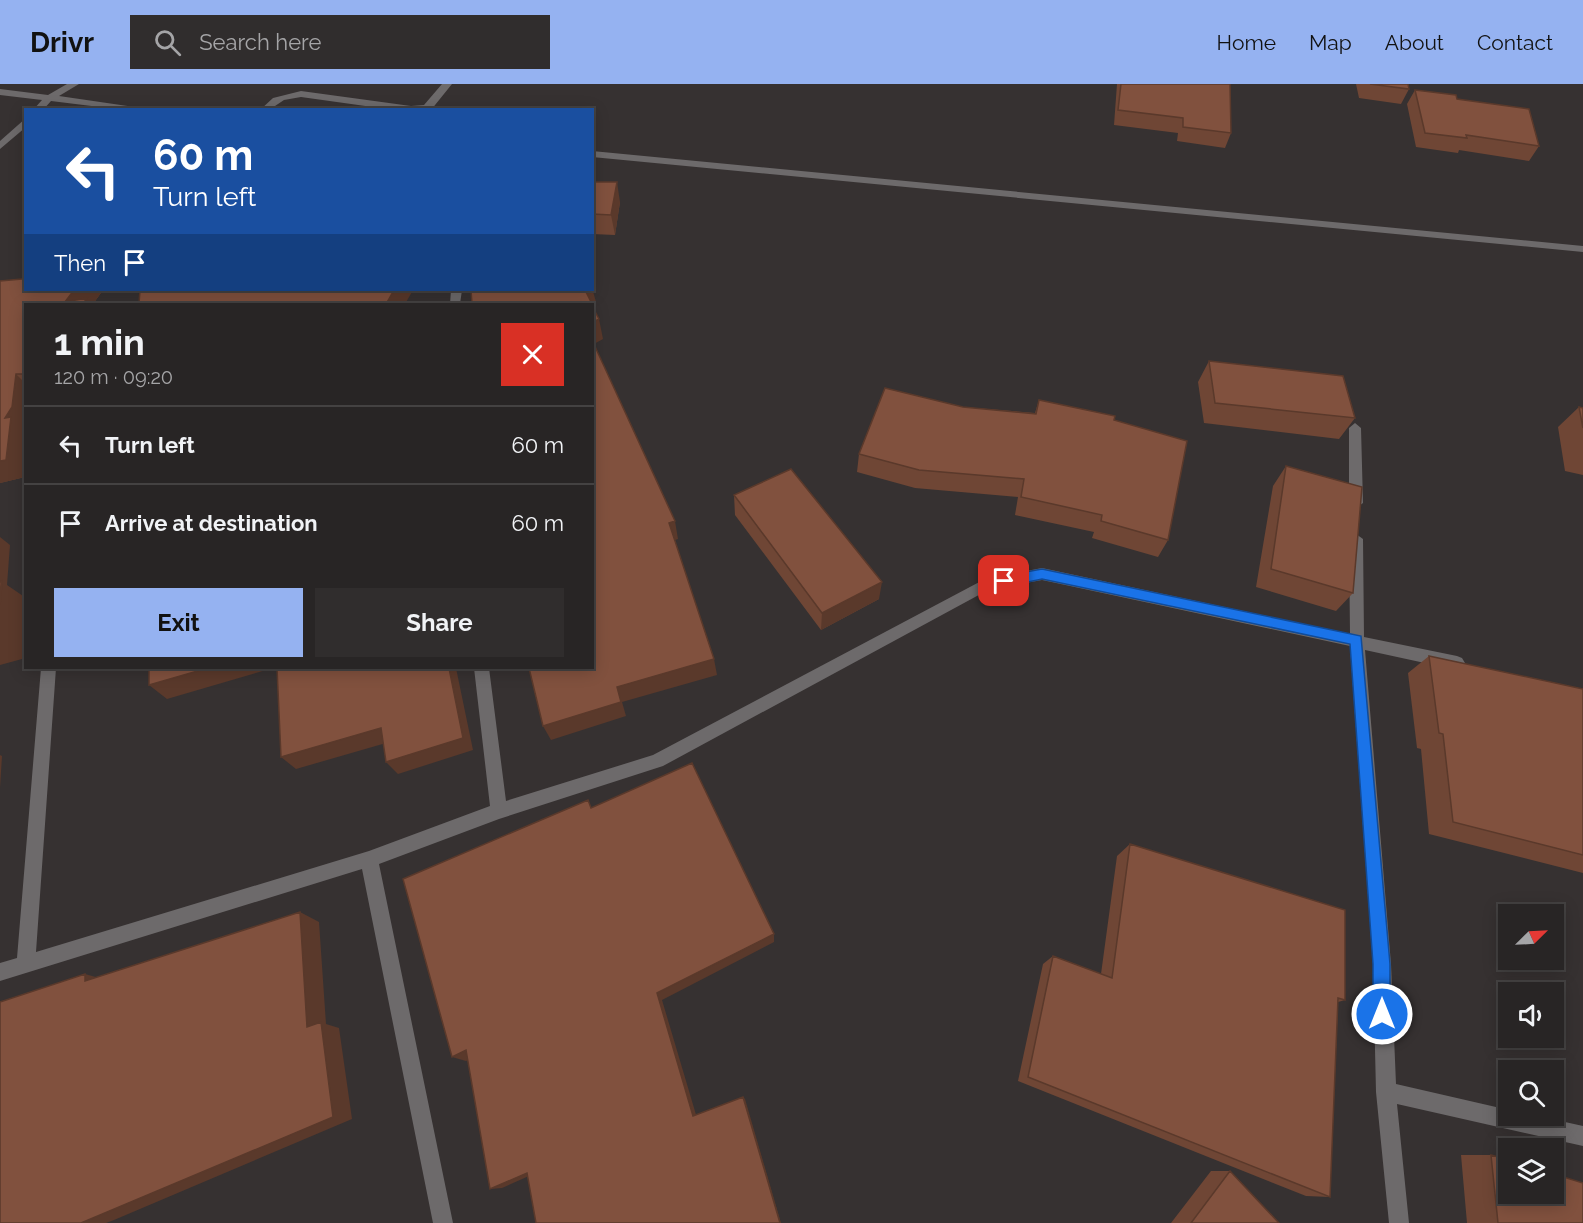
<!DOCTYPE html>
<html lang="en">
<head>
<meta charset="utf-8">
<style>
  body { margin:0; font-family:Raleway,sans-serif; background:#302d2d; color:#f1f3f6; height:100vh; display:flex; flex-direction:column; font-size:22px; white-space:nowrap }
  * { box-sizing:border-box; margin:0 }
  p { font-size:20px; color:#a5a5a7 }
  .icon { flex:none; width:33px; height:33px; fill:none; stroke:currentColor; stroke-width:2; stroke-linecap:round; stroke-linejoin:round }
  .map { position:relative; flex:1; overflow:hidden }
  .side { position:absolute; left:24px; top:219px; width:570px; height:366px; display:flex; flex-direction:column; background:#282525; border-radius:0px; box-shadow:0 3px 15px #0003,0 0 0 2px #444242 }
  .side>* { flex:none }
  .guide { position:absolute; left:24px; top:24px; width:570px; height:183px; border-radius:0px; box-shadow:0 3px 15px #0003,0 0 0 2px #444242; background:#1a4fa0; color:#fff; overflow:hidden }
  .needle { width:39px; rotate:66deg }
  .tools { position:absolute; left:1498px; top:820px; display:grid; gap:12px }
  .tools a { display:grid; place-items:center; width:66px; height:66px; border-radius:0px; background:#282525; box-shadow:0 3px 15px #0003,0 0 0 2px #444242; font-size:30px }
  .pin { position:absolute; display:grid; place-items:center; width:51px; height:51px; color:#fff; margin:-26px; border-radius:12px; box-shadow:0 3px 9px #0006 }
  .me { position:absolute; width:66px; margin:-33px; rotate:0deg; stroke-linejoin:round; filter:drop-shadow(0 0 4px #0008) }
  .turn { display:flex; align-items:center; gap:21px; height:126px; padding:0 30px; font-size:27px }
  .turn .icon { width:78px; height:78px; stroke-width:2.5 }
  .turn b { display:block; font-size:42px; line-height:51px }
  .then { display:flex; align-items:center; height:57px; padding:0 30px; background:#0003; gap:12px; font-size:22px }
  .round { display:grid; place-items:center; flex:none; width:63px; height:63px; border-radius:0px; background:#302d2d }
  .summary { display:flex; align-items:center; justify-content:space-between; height:102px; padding:0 30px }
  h1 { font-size:36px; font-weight:700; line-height:45px }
  .cta { display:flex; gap:12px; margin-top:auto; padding:12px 30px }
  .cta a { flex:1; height:69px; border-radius:0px; background:#95b2f1; color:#111; font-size:24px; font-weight:700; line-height:69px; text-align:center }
  .cta a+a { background:#302d2d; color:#f1f3f6 }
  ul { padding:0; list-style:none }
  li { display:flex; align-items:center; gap:18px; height:78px; padding:0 30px; border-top:2px solid #444242 }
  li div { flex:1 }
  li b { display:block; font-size:22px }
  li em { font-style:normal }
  header { display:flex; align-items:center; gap:36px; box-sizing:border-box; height:84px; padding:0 30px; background:#95b2f1; color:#111 }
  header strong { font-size:28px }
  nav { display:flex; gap:33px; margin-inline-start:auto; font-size:21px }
  .search { width:420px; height:54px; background:#302d2d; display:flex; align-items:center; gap:15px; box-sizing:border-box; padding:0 21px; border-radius:0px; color:#a5a5a7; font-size:22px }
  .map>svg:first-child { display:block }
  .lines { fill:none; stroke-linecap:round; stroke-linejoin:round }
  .minor { fill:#6d6a6b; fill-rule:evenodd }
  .wall { fill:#6f4635 }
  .shaded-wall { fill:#5a392b }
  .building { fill:#81513e; stroke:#5a392b; stroke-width:1.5 }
  .route { fill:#1a73e8; stroke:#114b97; stroke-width:1.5 }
</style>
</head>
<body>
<header>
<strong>Drivr</strong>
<div class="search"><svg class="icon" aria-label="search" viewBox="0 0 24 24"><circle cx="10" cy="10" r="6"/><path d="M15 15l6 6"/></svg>Search here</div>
<nav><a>Home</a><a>Map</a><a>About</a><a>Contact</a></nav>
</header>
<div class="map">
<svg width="1583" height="1139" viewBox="0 0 1583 1139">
  <rect width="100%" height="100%" fill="#363131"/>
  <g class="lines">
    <path class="minor" d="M 67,0 L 79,0 L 59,12 L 155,26 L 124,26 L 51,17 L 43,26 L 33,26 L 42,16 L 0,11 L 0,5 L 48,11 Z
      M 442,0 L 452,0 L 431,26 L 394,26 L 301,13 L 284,16 L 269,26 L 260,26 L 273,14 L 301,7 L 411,22 L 424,21 Z
      M 26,34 L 26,43 L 0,65 L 0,57 Z
      M 592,67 L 1583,162 L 1583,168 L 592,73 Z
      M 451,206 L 462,206 L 460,220 L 450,220 Z
      M 1355,339 L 1361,344 L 1363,419 L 1356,424 L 1349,419 L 1349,344 Z
      M 1356,450 L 1363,455 L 1364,553 L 1457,572 L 1462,574 L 1465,579 L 1462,584 L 1457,586 L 1365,566 L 1391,880 L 1396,1000 L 1509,1026 L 1509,1032 L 1538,1032 L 1583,1042 L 1583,1062 L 1397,1020 L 1409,1139 L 1389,1139 L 1376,1008 L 1373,880 L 1350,562 L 1042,496 L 988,506 L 663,682 L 499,735 L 379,780 L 453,1139 L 433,1139 L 362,785 L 0,897 L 0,879 L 17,874 L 41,584 L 56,584 L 36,868 L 369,767 L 490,722 L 474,584 L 489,584 L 506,717 L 653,671 L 985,495 L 1042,484 L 1350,550 L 1349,455 Z"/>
  </g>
  <path class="wall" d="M 1117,0 L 1230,0 L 1231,49 L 1225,64 L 1177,57 L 1178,49 L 1114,41 Z
    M 1356,0 L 1408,0 L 1409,5 L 1401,20 L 1359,14 Z
    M 1415,6 L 1457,15 L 1539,62 L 1529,77 L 1459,66 L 1458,69 L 1416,63 L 1407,20 Z
    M 592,98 L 620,118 L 615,151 L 592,150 Z
    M 22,195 L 26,206 L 103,206 L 93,220 L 26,220 L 26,385 L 25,393 L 0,399 L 0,197 Z
    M 1209,277 L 1355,334 L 1339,355 L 1204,339 L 1198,298 Z
    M 1039,316 L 1114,336 L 1168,456 L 1158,473 L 1092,454 L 1094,448 L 1015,431 L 1018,413 L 915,404 L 857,388 L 859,370 L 963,323 L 1035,329 Z
    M 1579,323 L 1583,324 L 1583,391 L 1565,387 L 1558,343 Z
    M 1286,382 L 1353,509 L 1336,527 L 1256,503 L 1273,402 Z
    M 734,411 L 879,515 L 821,546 L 735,431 Z
    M 1429,572 L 1583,605 L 1583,789 L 1429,750 L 1421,665 L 1417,664 L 1408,589 Z
    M 1130,760 L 1345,916 L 1338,918 L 1330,1113 L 1306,1112 L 1018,997 L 1043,880 L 1053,872 L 1101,890 L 1117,772 Z
    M 1461,1071 L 1491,1071 L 1583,1139 L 1467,1139 Z
    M 1211,1087 L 1230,1087 L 1279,1139 L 1171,1139 Z"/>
  <path class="shaded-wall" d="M 617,98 L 620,118 L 615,151 L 611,131 Z
    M 592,204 L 596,218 L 587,220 L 583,206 L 592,206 Z
    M 74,206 L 103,206 L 93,220 L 67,220 L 65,218 Z
    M 394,206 L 413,206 L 405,220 L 386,220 Z
    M 599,235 L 603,255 L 592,261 L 592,239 Z
    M 16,290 L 26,300 L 26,385 L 25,393 L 0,399 L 0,377 L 5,334 Z
    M 675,437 L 678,455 L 672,457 L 669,439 Z
    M 0,453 L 10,461 L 7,501 L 26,514 L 26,527 L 22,575 L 0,581 Z
    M 882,498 L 879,515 L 821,546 L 822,529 Z
    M 714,575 L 717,591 L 622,618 L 626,632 L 551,656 L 543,642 L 617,603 Z
    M 208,584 L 273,584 L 167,615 L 149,601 Z
    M 449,584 L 456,584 L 473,666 L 398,690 L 386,678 Z
    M 381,644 L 393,657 L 296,685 L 281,673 Z
    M 0,671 L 2,672 L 0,704 Z
    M 300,828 L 319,838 L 326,940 L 339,944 L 352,1035 L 114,1136 L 106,1139 L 81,1139 L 307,943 Z
    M 774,850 L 774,858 L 662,916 L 697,1034 L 693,1032 L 657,909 Z
    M 85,890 L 113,898 L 85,897 Z
    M 466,966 L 478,970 L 466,977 L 452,973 Z
    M 743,1013 L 745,1015 L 781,1139 L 780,1139 Z
    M 538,1088 L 502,1104 L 490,1105 L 527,1089 Z"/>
  <path class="building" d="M 1121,0 L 1230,0 L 1231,49 L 1183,43 L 1183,34 L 1118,26 Z
    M 1370,0 L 1408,0 L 1409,5 Z
    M 1415,6 L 1456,11 L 1457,15 L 1529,25 L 1539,62 L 1466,51 L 1467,54 L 1425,49 Z
    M 592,98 L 617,98 L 611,131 L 592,130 Z
    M 26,191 L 26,206 L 74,206 L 65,218 L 87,214 L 83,220 L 26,220 L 26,290 L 16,290 L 12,323 L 5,334 L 11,333 L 6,376 L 0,377 L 0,197 L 22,195 Z
    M 140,206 L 394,206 L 386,220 L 139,220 Z
    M 471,206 L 585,206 L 592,220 L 472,220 Z
    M 592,222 L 599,235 L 592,239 Z
    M 592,256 L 675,437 L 669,439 L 714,575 L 617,603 L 621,618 L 543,642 L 529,584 L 592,584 Z
    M 1209,277 L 1343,292 L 1355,334 L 1215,319 Z
    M 885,304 L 963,323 L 1036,330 L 1039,316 L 1115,332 L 1114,336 L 1187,357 L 1168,456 L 1101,437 L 1102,431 L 1021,413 L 1024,395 L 919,386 L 859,370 Z
    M 1579,323 L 1583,324 L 1583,344 Z
    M 1286,382 L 1362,403 L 1353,509 L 1271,485 Z
    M 791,385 L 882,498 L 822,529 L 734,411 Z
    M 2,497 L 0,521 L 0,498 Z
    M 1429,572 L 1583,605 L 1583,771 L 1453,738 L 1443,650 L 1439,649 Z
    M 149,584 L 208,584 L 149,601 Z
    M 277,584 L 449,584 L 463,654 L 386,678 L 381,644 L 281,673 Z
    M 692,679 L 774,850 L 657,909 L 693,1032 L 743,1013 L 780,1139 L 536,1139 L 527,1089 L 490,1105 L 466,966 L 452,973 L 403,795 L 588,716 L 591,724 Z
    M 1130,760 L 1345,826 L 1345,916 L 1338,914 L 1330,1113 L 1028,993 L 1053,872 L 1112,894 Z
    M 300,828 L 307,943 L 321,938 L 333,1033 L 81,1139 L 0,1139 L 0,918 L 85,890 L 85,897 Z
    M 1491,1071 L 1509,1076 L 1509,1110 L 1554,1110 L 1554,1090 L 1583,1099 L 1583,1139 L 1498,1139 Z
    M 1230,1087 L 1279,1139 L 1191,1139 Z"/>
  <path class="route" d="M 1042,485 L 1361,552 L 1390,880 L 1390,930 L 1388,936 L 1382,938 L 1376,936 L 1373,930 L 1373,880 L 1350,560 L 1042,495 L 1004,503 L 997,497 L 1004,492 Z"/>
</svg>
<div class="tools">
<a><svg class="needle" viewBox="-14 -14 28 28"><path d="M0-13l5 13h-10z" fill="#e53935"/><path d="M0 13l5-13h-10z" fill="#a5a5a7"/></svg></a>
<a><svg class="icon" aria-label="sound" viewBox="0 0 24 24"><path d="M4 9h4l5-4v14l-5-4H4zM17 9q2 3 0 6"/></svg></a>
<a><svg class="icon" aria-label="search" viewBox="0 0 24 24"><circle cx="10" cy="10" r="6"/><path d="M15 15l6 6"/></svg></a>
<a><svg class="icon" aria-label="layers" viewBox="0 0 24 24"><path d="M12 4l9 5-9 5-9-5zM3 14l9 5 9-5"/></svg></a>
</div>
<div class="pin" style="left:1004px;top:497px;background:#d93025"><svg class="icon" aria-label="arrive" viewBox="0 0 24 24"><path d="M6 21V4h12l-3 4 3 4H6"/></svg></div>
<svg class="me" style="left:1382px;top:930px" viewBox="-20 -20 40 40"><circle r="17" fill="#1a73e8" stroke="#fff" stroke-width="3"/><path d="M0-11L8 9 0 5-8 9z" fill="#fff"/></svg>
<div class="guide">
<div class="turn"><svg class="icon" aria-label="left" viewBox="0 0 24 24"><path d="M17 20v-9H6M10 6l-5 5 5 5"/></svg><div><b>60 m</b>Turn left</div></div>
<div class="then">Then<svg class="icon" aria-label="arrive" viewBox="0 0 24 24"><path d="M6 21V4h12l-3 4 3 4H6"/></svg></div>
</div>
<section class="side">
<div class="summary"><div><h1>1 min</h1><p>120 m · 09:20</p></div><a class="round" style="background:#d93025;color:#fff"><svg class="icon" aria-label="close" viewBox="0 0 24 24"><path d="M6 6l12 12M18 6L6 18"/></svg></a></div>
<ul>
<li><svg class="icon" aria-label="left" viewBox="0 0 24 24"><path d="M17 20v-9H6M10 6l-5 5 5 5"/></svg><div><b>Turn left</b></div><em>60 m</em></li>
<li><svg class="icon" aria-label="arrive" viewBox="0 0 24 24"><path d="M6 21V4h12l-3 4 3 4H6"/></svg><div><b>Arrive at destination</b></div><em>60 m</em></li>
</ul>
<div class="cta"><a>Exit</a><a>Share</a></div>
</section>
</div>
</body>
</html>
